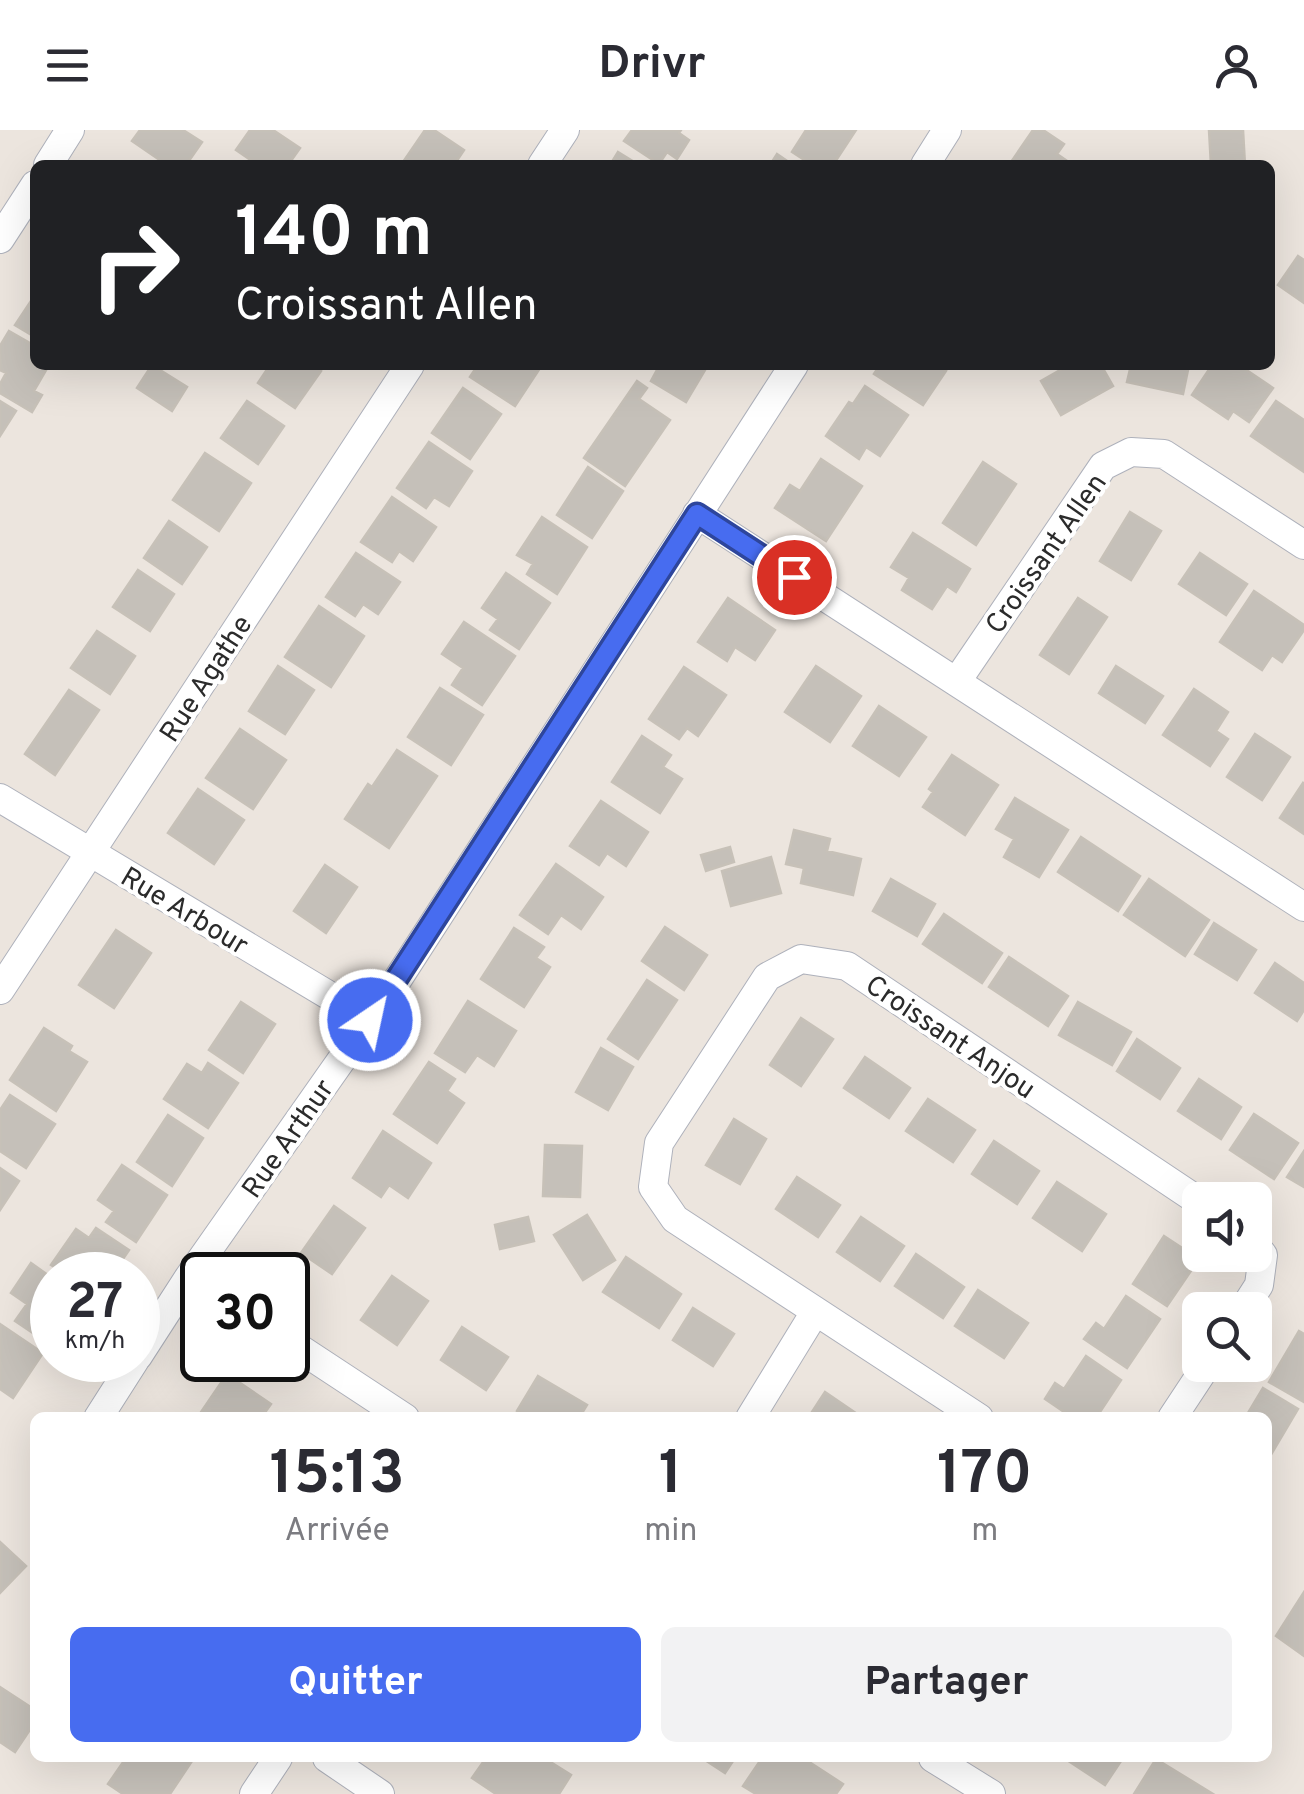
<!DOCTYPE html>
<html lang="fr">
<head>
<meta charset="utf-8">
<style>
  body { margin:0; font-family:Overpass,sans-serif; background:#f2f2f3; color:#2b2b33; height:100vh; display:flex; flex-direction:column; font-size:38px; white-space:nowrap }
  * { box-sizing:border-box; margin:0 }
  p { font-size:32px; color:#7c7c81 }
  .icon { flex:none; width:55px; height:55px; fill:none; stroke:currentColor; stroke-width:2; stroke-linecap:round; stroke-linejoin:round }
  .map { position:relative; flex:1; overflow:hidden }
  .sheet { position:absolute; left:30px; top:1282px; width:1242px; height:350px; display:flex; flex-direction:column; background:#fff; border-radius:15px; box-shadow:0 10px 40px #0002 }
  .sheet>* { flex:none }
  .hud { position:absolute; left:30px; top:30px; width:1245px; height:210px; border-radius:15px; box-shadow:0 10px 40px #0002; background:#202124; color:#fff; overflow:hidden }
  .controls { position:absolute; left:1182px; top:1052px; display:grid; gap:20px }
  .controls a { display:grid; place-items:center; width:90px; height:90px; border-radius:15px; background:#fff; box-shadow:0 10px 40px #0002; font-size:50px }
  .speed { position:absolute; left:30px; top:1122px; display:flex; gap:20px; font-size:50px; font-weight:700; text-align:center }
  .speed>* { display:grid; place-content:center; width:130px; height:130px; border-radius:50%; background:#fff; box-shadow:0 10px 40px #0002; line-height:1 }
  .speed small { font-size:25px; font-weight:400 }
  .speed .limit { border:5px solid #111; border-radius:15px; background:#fff; color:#111 }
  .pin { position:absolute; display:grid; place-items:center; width:85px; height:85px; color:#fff; margin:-42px; border:5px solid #fff; border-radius:50%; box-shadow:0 2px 10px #0007 }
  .me { position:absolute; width:110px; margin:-55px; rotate:34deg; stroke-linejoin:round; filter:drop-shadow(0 0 8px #0008) }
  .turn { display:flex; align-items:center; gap:35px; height:210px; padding:0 40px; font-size:45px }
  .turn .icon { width:130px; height:130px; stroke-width:2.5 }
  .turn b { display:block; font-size:70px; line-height:85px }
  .eta { display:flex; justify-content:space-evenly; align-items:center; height:170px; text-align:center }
  .eta b { font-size:60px; font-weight:700; line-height:70px }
  .action { display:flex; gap:20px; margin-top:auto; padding:20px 40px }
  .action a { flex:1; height:115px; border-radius:15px; background:#476cf0; color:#fff; font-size:40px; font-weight:700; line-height:115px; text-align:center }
  .action a+a { background:#f2f2f3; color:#2b2b33 }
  header { display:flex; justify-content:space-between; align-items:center; height:130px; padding:0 40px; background:#fff; font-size:45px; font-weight:700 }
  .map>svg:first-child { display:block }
  .building { fill:#c5c0b9; stroke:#c7c1b8; stroke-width:2.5 }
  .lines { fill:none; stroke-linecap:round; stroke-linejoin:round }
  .minor-casing { stroke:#aeb1bb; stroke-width:30 }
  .minor { stroke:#fff; stroke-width:28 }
  .route-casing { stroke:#2e469c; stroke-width:25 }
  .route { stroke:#476cf0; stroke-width:18 }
  .labels { text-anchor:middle; stroke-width:8; stroke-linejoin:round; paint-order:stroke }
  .street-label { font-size:28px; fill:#2b2b2b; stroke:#fff }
</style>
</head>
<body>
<header><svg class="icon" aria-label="menu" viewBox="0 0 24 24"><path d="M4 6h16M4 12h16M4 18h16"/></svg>Drivr<svg class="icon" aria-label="person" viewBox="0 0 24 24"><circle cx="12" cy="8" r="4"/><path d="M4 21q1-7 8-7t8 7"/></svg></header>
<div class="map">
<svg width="1304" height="1664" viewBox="0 0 1304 1664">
  <rect width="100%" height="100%" fill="#ece5de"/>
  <path class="building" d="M 140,0 L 183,0 L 202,12 L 186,35 L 167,35 L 132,11 Z
    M 250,0 L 273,0 L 300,18 L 288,35 L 258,35 L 236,20 Z
    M 425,0 L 434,0 L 464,20 L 454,35 L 401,35 Z
    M 632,0 L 681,0 L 679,3 L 689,10 L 677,29 L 667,22 L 659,34 L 624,11 Z
    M 806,0 L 856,0 L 833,35 L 812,35 L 792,22 Z
    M 1033,0 L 1043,0 L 1064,14 L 1057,24 L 1073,35 L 1009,35 Z
    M 1209,0 L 1243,0 L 1245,35 L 1211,35 Z
    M 618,22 L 639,35 L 610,35 Z
    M 777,24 L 793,35 L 770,35 Z
    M 1298,126 L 1304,130 L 1304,173 L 1278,155 Z
    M 35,165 L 35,207 L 15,195 Z
    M 9,201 L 35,216 L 35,235 L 49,235 L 34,261 L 42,265 L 32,282 L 0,263 L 0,254 L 6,243 L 0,240 L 0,216 Z
    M 152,235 L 187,257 L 172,281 L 137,258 Z
    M 270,235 L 312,235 L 321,241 L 295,278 L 258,253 Z
    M 478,235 L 542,235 L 515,276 L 470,247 Z
    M 653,235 L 708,235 L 686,272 L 651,251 L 658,238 Z
    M 880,235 L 936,235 L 946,241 L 923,275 L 874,244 Z
    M 1069,235 L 1101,235 L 1113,256 L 1061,285 L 1041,251 Z
    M 1131,235 L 1189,235 L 1183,264 L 1127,252 Z
    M 1212,235 L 1239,235 L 1273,258 L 1249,292 L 1233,281 L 1228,289 L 1192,265 Z
    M 637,251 L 647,258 L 639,269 L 670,290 L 625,356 L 584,328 Z
    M 865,256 L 908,285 L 880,326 L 866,317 L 859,329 L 826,306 L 849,272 L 853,274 Z
    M 463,258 L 501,284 L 470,329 L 432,303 Z
    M 0,271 L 16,281 L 0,306 Z
    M 247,271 L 284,296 L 258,334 L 221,308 Z
    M 1276,271 L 1304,290 L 1304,342 L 1251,306 Z
    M 429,312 L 472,341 L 449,376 L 434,367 L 426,378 L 397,358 Z
    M 205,323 L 251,353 L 219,401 L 173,370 Z
    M 821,329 L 862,356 L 826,411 L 775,378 L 790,355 L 800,361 Z
    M 983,332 L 1016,354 L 976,415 L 943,393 Z
    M 588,337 L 623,361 L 592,408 L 557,385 Z
    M 392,367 L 436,397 L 413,431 L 399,421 L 392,432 L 361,412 Z
    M 1130,382 L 1161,401 L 1131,450 L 1100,431 Z
    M 542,387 L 587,417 L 557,464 L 527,444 L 533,434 L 517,425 Z
    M 169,391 L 207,417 L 182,454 L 144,428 Z
    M 913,403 L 970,439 L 956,462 L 947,456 L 932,479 L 902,460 L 909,448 L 891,437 Z
    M 356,423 L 400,452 L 378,484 L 363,474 L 355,486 L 326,467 Z
    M 1200,423 L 1247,454 L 1226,485 L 1179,454 Z
    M 138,440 L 174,464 L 150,501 L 113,477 Z
    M 506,443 L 550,473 L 519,519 L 490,500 L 498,489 L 482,478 Z
    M 1254,461 L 1304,495 L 1304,500 L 1282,532 L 1272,525 L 1262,540 L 1220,512 Z
    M 728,468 L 775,500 L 755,530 L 735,517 L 727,531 L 698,512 Z
    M 1078,468 L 1107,487 L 1069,544 L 1040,525 Z
    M 319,476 L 364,506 L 331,557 L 285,527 Z
    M 464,492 L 515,526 L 482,575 L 452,555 L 463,538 L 442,524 Z
    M 97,501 L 135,526 L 110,564 L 71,538 Z
    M 278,536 L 314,560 L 285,604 L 249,581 Z
    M 816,536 L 861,566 L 830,612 L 785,582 Z
    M 1116,536 L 1163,566 L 1145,593 L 1099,563 Z
    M 684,537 L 726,565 L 698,606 L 687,598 L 679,609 L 649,589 Z
    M 440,558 L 483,585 L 451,635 L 408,607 Z
    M 1194,559 L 1228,582 L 1216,601 L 1228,609 L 1210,636 L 1163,605 Z
    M 69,560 L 99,580 L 55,645 L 25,624 Z
    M 879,576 L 926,607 L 899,646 L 853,616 Z
    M 240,599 L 286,630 L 253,679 L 206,648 Z
    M 1255,604 L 1290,627 L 1262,670 L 1227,647 Z
    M 642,606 L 671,625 L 663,637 L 682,649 L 660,683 L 612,652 Z
    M 397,620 L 437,646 L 389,718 L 345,689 L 368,654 L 372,657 Z
    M 952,625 L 998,655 L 965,705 L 923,677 L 933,662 L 929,659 Z
    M 1303,653 L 1304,654 L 1304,704 L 1280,688 Z
    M 198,659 L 244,690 L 214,734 L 168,703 Z
    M 1015,668 L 1068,700 L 1039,747 L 1004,727 L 1014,709 L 996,699 Z
    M 601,671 L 648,702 L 626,736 L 607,723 L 599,735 L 570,716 Z
    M 794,700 L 830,709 L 827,721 L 861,729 L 853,765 L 801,753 L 804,738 L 786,734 Z
    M 1081,707 L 1140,746 L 1118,781 L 1058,742 Z
    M 730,717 L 734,732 L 706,741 L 701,725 Z
    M 771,727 L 781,763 L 731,776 L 722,741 Z
    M 556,734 L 603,767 L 581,799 L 561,785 L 548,804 L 520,785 Z
    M 325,735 L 357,757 L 326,803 L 294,781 Z
    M 891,749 L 935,774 L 917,806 L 873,781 Z
    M 1149,749 L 1209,790 L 1185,826 L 1124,785 Z
    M 944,784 L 1002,823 L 982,853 L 923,814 Z
    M 1214,793 L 1256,820 L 1237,850 L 1195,824 Z
    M 665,797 L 707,825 L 684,860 L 642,831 Z
    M 514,798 L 544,817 L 536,828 L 550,837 L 524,877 L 481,849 Z
    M 116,800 L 151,823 L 114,878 L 79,855 Z
    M 1009,827 L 1068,866 L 1048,896 L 989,857 Z
    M 1275,833 L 1304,853 L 1304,880 L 1297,891 L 1255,863 Z
    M 647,850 L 677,870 L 638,929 L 608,909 Z
    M 468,871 L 516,901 L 494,936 L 477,925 L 465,942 L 435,923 Z
    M 241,872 L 275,894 L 243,943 L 209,920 Z
    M 1078,872 L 1131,902 L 1112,935 L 1059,905 Z
    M 801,888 L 833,909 L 801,956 L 770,935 Z
    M 44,898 L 72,916 L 69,921 L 87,932 L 56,981 L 10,950 Z
    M 1137,909 L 1180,938 L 1160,969 L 1117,941 Z
    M 601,918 L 633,937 L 608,980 L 576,962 Z
    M 865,927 L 910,958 L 889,988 L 844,958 Z
    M 429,932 L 455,949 L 447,961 L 464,973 L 437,1013 L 394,984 Z
    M 208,933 L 238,953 L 208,998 L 164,969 L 187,934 L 202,943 Z
    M 1199,949 L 1241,977 L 1221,1009 L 1178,981 Z
    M 10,965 L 55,994 L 26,1038 L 0,1021 L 0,980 Z
    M 928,969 L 975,1000 L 953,1032 L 906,1001 Z
    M 1254,984 L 1298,1013 L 1274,1049 L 1230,1020 Z
    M 168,985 L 203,1008 L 172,1056 L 137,1032 Z
    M 734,989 L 766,1009 L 740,1054 L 706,1035 Z
    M 383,1001 L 431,1033 L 408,1068 L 389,1055 L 381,1067 L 353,1048 Z
    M 994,1011 L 1039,1041 L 1017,1074 L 972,1044 Z
    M 545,1015 L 582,1016 L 580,1067 L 543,1066 Z
    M 1304,1021 L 1304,1057 L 1287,1047 Z
    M 122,1035 L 167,1065 L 136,1112 L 106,1092 L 114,1081 L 98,1070 Z
    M 0,1038 L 19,1051 L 0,1080 Z
    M 797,1047 L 840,1075 L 818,1107 L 776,1079 Z
    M 1057,1052 L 1106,1084 L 1082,1121 L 1033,1088 Z
    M 334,1076 L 365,1098 L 332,1144 L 301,1123 Z
    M 587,1085 L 615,1130 L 583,1150 L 554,1105 Z
    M 528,1087 L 534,1111 L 500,1119 L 495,1095 Z
    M 861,1087 L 904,1116 L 880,1151 L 837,1122 Z
    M 96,1098 L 129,1120 L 112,1145 L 67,1145 L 51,1135 L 76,1099 L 89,1108 Z
    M 1164,1106 L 1199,1129 L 1167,1176 L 1133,1154 Z
    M 916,1124 L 964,1157 L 943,1188 L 895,1156 Z
    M 626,1127 L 681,1164 L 659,1198 L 603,1162 Z
    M 31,1133 L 52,1148 L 52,1216 L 15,1191 L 27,1174 L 11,1163 Z
    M 392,1146 L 428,1171 L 397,1215 L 361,1190 Z
    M 978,1160 L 1028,1193 L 1004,1228 L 955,1196 Z
    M 1126,1166 L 1160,1189 L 1127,1238 L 1084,1209 L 1096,1193 L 1104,1199 Z
    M 693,1178 L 734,1204 L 713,1236 L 673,1210 Z
    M 0,1194 L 43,1223 L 13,1268 L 0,1259 Z
    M 462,1197 L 508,1227 L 486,1260 L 441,1230 Z
    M 1299,1201 L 1304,1204 L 1304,1272 L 1269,1252 Z
    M 1086,1226 L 1121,1250 L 1096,1288 L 1073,1288 L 1045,1269 L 1055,1253 L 1064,1259 Z
    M 227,1244 L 271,1274 L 261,1288 L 197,1288 Z
    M 538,1246 L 587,1275 L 579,1288 L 527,1288 L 517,1281 Z
    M 1263,1258 L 1298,1279 L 1269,1328 L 1268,1288 L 1245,1288 Z
    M 825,1262 L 863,1288 L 808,1288 Z
    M 0,1412 L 26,1436 L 0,1463 Z
    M 1304,1462 L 1304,1526 L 1276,1506 Z
    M 0,1557 L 35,1580 L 35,1592 L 15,1622 L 0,1612 Z
    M 126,1628 L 194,1628 L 170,1664 L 123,1664 L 108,1654 Z
    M 486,1628 L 544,1628 L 571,1645 L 559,1664 L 496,1664 L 472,1648 Z
    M 702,1628 L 735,1628 L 725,1643 Z
    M 762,1628 L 803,1628 L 843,1654 L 836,1664 L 756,1664 L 743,1656 Z
    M 1064,1628 L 1123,1628 L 1105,1655 Z
    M 1156,1629 L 1213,1664 L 1134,1664 Z"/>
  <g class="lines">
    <defs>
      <path id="minor" d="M 48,35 L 70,0
        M 542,35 L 565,0
        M 925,35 L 947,0
        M 0,109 L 35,55
        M 697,384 L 1304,777
        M 957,551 L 1103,336 L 1131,322 L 1164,324 L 1304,415
        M 0,668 L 370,890
        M 0,860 L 410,235
        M 1243,1180 L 1259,1155 L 1263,1125 L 1255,1115
        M 288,1211 L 405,1288
        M 138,1226 L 189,1147 L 394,855 L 794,235
        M 98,1288 L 135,1230
        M 750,1288 L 815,1182
        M 979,1288 L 675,1089 L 653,1057 L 659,1013 L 767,847 L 801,829 L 847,836 L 1200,1072
        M 1172,1288 L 1207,1235
        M 327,1628 L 380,1664
        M 933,1628 L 991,1664
        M 254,1664 L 278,1628"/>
    </defs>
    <use href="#minor" class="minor-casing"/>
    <use href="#minor" class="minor"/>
  </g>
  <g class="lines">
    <defs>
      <path id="route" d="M 370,890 L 697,384 L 794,447"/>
    </defs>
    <use href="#route" class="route-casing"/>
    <use href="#route" class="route"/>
  </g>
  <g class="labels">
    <g class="street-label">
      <text transform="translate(1045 423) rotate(-55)" y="10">Croissant Allen</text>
      <text transform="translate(205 548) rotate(-57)" y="10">Rue Agathe</text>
      <text transform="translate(185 780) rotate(31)" y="10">Rue Arbour</text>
      <text transform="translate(951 906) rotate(34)" y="10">Croissant Anjou</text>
      <text transform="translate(287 1008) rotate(-55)" y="10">Rue Arthur</text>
    </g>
  </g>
</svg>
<div class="controls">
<a><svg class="icon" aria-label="sound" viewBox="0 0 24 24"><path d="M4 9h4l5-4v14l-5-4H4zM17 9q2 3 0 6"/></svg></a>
<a><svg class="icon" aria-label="search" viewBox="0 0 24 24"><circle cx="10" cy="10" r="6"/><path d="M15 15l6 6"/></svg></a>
</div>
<div class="speed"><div>27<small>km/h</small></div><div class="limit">30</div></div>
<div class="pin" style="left:794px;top:447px;background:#d93025"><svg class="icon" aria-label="arrive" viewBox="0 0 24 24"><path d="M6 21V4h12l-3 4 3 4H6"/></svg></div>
<svg class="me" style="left:370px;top:890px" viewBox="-20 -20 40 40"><circle r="17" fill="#476cf0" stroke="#fff" stroke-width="3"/><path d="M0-11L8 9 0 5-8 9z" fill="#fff"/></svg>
<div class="hud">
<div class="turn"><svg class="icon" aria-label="right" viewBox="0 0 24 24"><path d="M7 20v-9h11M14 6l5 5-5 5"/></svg><div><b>140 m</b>Croissant Allen</div></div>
</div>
<section class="sheet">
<div class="eta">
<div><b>15:13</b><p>Arrivée</p></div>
<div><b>1</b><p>min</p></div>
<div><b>170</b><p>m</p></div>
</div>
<div class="action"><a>Quitter</a><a>Partager</a></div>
</section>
</div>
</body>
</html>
